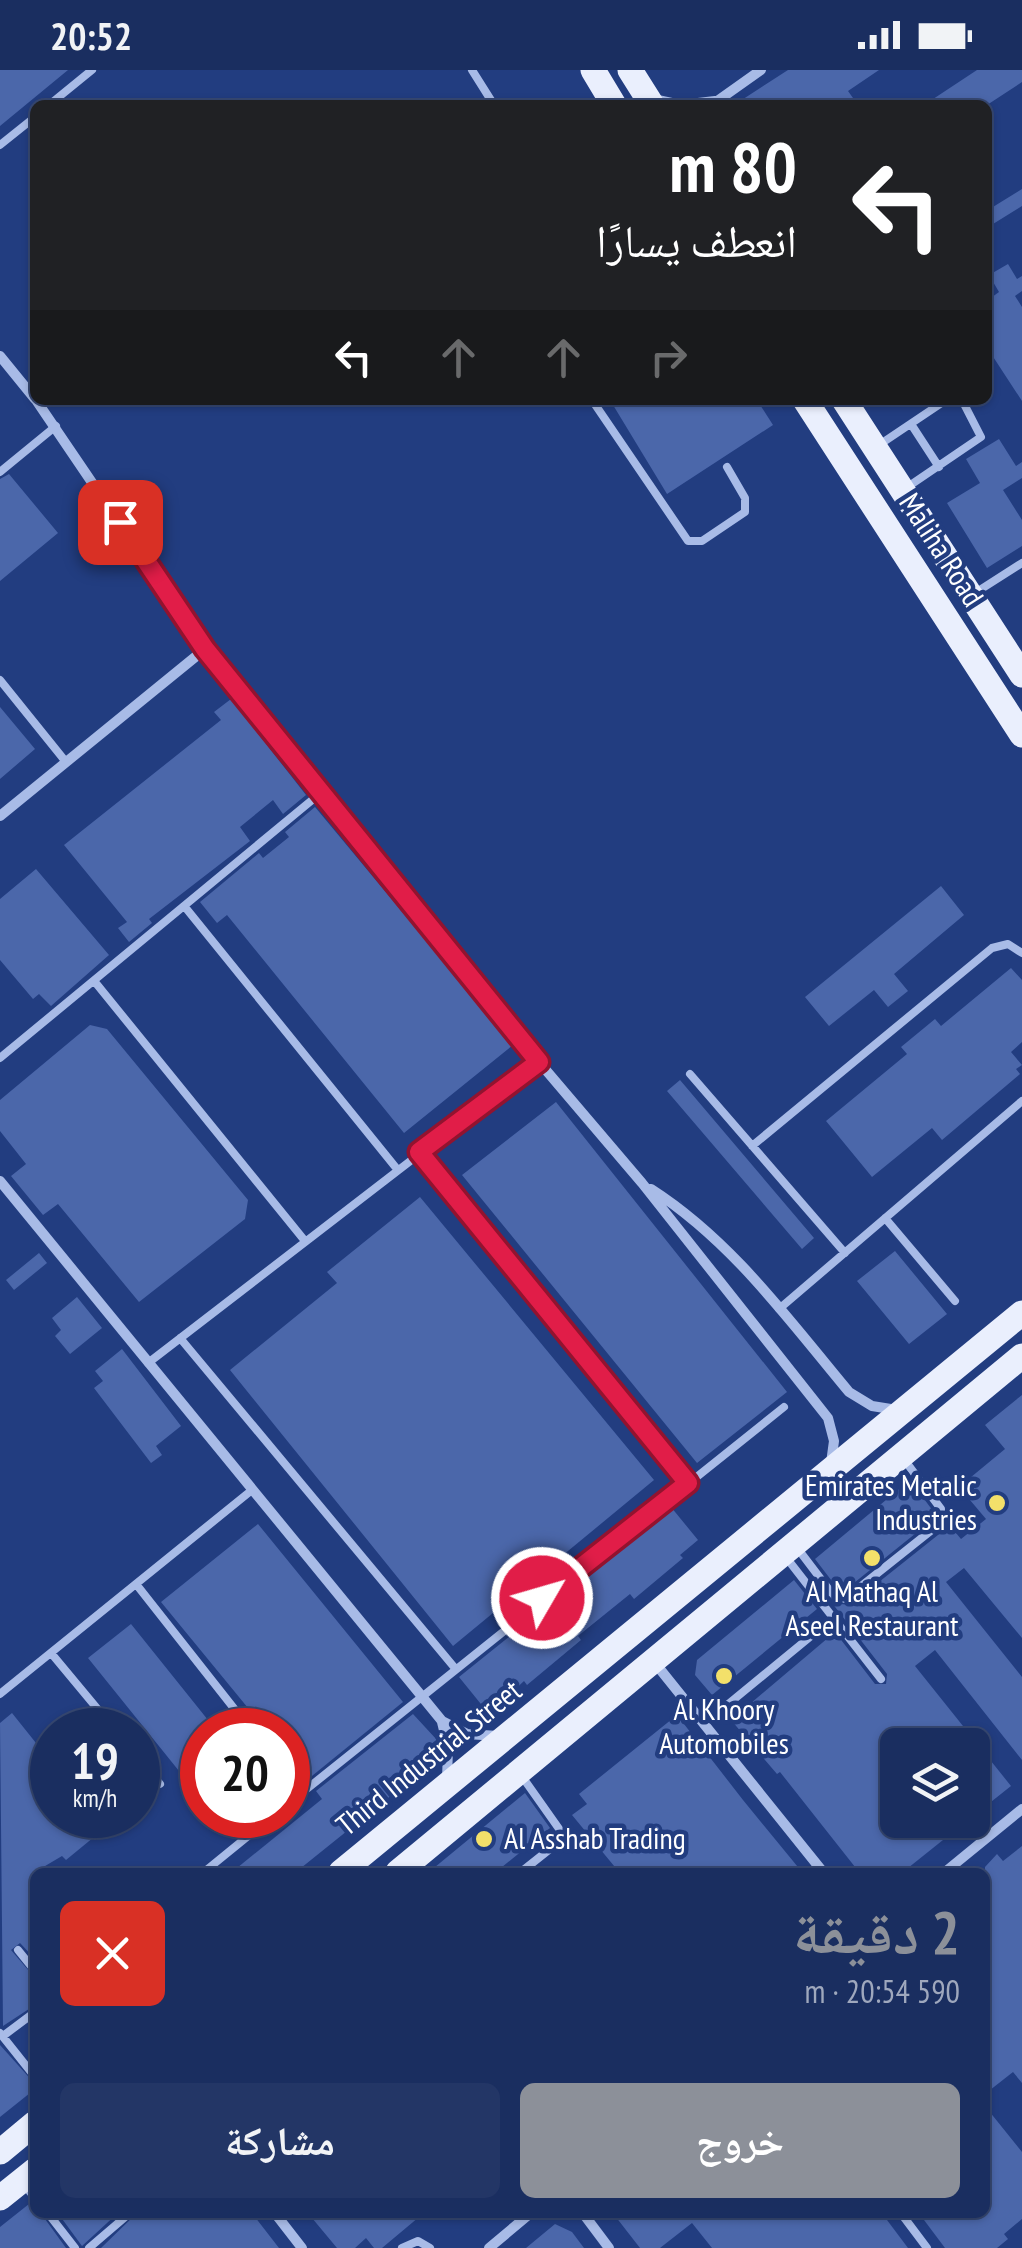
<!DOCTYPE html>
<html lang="ar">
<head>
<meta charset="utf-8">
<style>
  body { margin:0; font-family:"PT Sans Narrow","Noto Naskh Arabic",sans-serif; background:#233666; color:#f1f3f6; direction:rtl; height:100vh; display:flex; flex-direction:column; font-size:38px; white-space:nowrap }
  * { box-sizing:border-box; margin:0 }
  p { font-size:32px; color:#9fa8bd }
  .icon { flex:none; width:55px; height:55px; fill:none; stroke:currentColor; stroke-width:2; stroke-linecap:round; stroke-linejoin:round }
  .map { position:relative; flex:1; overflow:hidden; direction:ltr }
  .panel { position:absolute; left:30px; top:1798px; width:960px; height:350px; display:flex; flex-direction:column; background:#1a2e60; border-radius:15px; box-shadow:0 2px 8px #0004,0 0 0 2px #384a75; direction:rtl }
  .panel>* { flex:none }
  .banner { position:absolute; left:30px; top:30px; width:962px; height:305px; border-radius:15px; box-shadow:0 2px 8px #0004,0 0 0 2px #384a75; direction:rtl; background:#202124; color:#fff; overflow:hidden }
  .buttons { position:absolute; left:880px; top:1658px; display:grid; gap:20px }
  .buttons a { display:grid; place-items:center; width:110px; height:110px; border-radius:15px; background:#1a2e60; box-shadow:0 2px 8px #0004,0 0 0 2px #384a75; font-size:50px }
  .speed { position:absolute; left:30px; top:1638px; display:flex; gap:20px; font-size:50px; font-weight:700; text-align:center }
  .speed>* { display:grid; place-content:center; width:130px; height:130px; border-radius:50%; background:#1a2e60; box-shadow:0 2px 8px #0004,0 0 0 2px #384a75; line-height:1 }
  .speed small { font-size:25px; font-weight:400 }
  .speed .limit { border:15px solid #d22; background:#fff; color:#111 }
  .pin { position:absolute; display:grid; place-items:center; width:85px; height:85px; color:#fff; margin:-42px; border-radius:20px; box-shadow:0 5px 15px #0006 }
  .me { position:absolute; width:110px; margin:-55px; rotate:52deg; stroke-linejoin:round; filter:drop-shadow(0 0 8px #0008) }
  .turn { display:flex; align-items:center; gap:35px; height:210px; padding:0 30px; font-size:45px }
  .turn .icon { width:130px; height:130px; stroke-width:2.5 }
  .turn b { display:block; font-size:70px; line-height:85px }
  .lanes { display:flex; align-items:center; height:95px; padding:0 30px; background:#0003; justify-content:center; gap:50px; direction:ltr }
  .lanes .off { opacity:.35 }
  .round { display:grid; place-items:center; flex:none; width:105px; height:105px; border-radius:15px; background:#233666 }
  .headline { display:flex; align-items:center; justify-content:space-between; height:170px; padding:0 30px }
  h1 { font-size:60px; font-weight:700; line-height:75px; color:#8c9099 }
  .primary-button { display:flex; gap:20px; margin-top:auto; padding:20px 30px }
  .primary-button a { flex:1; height:115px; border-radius:15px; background:#8c9099; color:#fff; font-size:40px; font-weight:700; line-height:115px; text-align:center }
  .primary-button a+a { background:#233666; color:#f1f3f6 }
  .status { display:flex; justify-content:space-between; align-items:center; height:70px; padding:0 50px; background:#1a2e60; direction:ltr }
  .status svg { height:28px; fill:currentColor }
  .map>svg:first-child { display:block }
  .building { fill:#4b67aa }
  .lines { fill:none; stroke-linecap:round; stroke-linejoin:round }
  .service { stroke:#a8bbe7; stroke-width:8 }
  .minor { stroke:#a8bbe7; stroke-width:10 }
  .primary { stroke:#eaeffd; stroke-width:25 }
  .route-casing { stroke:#92132f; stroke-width:25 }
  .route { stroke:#e11d48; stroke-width:18 }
  .poi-dot { fill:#f3e06a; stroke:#223d80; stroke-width:4 }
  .labels { text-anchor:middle; stroke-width:9; stroke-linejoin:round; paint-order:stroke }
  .street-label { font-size:30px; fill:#fff; stroke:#223d80 }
  .poi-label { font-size:30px; fill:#fff; stroke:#223d80 }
</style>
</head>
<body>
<div class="status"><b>20:52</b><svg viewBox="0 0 49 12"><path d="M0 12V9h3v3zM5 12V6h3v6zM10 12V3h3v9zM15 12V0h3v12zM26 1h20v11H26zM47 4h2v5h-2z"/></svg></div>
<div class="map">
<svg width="1022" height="2178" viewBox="0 0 1022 2178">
  <rect width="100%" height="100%" fill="#223d80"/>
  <path class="building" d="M 0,0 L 68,0 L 0,56 Z
    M 788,0 L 879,0 L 848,21 L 858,35 L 734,35 Z
    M 977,0 L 1022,0 L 1022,12 L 987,35 L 924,35 Z
    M 1022,119 L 1022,136 L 993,154 L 988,140 Z
    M 1008,194 L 1017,209 L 1022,206 L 1022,221 L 1015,226 L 1022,237 L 1022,331 L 988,279 L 988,230 L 999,222 L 989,205 Z
    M 610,330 L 757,330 L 773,355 L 667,424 Z
    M 999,369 L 1016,396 L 1022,392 L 1022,408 L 1003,420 L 1022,450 L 1022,476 L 987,498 L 947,433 L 980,413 L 966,389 Z
    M 9,404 L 58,463 L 0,511 L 0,409 Z
    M 231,629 L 306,725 L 283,744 L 273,730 L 240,757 L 250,771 L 149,849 L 152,853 L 129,872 L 118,858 L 127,852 L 64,775 L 221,650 L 214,642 Z
    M 0,637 L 35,679 L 0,709 Z
    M 315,737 L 513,975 L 404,1063 L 227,845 L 217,853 L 200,832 L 259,783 L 263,788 L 289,767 L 285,762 Z
    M 36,799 L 109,885 L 51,936 L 39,924 L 33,929 L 0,890 L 0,829 Z
    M 941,816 L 964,845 L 894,904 L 908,921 L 888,937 L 874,920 L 829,956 L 805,927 Z
    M 1011,898 L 1022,910 L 1022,972 L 1011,982 L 1022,995 L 1016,999 L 1020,1004 L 942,1070 L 932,1058 L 872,1107 L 826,1051 L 907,984 L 901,977 L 935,949 L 941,956 Z
    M 90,955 L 107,959 L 248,1130 L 245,1149 L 139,1232 L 58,1134 L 43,1145 L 11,1106 L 26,1094 L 0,1061 L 0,1030 Z
    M 680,1010 L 814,1168 L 802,1179 L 667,1021 Z
    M 556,1032 L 787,1322 L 697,1393 L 462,1105 Z
    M 420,1127 L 654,1410 L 453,1576 L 230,1300 L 337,1213 L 327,1202 Z
    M 895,1181 L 947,1244 L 909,1274 L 857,1211 Z
    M 39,1183 L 47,1193 L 14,1220 L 6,1210 Z
    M 77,1227 L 102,1258 L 70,1284 L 55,1266 L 61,1260 L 52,1248 Z
    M 122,1279 L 181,1356 L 156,1376 L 162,1385 L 151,1393 L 94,1318 L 103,1311 L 95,1301 Z
    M 1022,1325 L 1022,1568 L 964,1498 L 946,1512 L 1022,1607 L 1022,1690 L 935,1580 L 915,1596 L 1011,1716 L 972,1747 L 972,1675 L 898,1675 L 898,1750 L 968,1750 L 903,1802 L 859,1802 L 780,1702 L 777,1704 L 731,1650 L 835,1562 L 875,1614 L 886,1614 L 887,1604 L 832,1533 L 850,1535 L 943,1461 L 946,1451 L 961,1469 L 986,1449 L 959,1417 L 1005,1379 L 985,1355 Z
    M 910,1410 L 933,1441 L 931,1451 L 844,1521 L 838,1519 L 815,1489 Z
    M 671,1437 L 698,1470 L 680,1485 L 683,1488 L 634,1529 L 630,1524 L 578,1566 L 581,1570 L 527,1615 L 524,1611 L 489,1644 L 459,1607 Z
    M 258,1454 L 403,1632 L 307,1710 L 288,1686 L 288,1660 L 266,1660 L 161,1532 Z
    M 794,1510 L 817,1539 L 712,1625 L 695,1605 L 697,1590 Z
    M 131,1554 L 216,1660 L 202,1660 L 202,1683 L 179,1701 L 88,1588 Z
    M 12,1643 L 52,1693 L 52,1745 L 95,1745 L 105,1758 L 66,1790 L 62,1786 L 35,1802 L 35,1889 L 20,1873 L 11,1880 L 35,1908 L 35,1935 L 3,1956 L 0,1653 Z
    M 413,1644 L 437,1670 L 439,1687 L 296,1802 L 232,1802 L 322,1729 L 316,1721 Z
    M 677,1645 L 743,1730 L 802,1802 L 619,1802 L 572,1745 L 587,1734 L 579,1724 Z
    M 525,1723 L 550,1758 L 496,1802 L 429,1802 Z
    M 1022,1776 L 1022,2013 L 1013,2002 L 985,2024 L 985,1797 L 997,1784 L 1003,1791 Z
    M 0,1975 L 35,2014 L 35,2019 L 0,2047 Z
    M 985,2036 L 1022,2082 L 1022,2149 L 1004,2164 L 1008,2169 L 997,2178 L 945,2178 L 918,2142 L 985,2142 Z
    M 29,2134 L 40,2142 L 66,2178 L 0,2178 L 0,2157 Z
    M 57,2142 L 119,2142 L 82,2176 Z
    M 138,2142 L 251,2142 L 279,2178 L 101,2178 Z
    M 307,2142 L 425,2142 L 382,2178 L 374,2178 L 366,2168 L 355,2178 L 337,2178 Z
    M 612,2142 L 881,2142 L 908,2178 L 712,2178 L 692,2153 L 660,2178 L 640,2178 Z
    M 555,2154 L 572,2162 L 584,2178 L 526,2178 Z"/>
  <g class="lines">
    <path class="service" d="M 472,0 L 494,35
      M 49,35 L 92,0
      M 0,75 L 35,47
      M 592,330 L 688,471 L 702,471 L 745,442 L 745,428 L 727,397
      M 911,354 L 939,397
      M 879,375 L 946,330
      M 0,402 L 56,356
      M 906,418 L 981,367 L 962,330
      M 975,523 L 1022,493
      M 0,610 L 66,692
      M 185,837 L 397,1099
      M 95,912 L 305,1171
      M 0,988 L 323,721
      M 690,1004 L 845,1183
      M 752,1076 L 992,878 L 1008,874 L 1022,883
      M 419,1082 L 688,1413
      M 885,1148 L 955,1231
      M 779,1239 L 1022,1031
      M 180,1268 L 454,1597
      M 148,1293 L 539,992
      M 798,1479 L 833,1525 L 845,1529 L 938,1455 L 941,1439 L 903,1388
      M 785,1486 L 881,1609
      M 136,1514 L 251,1660
      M 51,1583 L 115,1660
      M 0,1624 L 252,1420
      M 704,1654 L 833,1548
      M 138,1687 L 160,1714
      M 521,1705 L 562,1763 L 560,1771 L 521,1802
      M 288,1706 L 290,1709
      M 288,1734 L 784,1337
      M 204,1802 L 274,1745
      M 18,1880 L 35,1901
      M 0,1963 L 35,2007
      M 3,1966 L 35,1942
      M 24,2115 L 35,2128
      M 47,2142 L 75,2178
      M 900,2142 L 927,2178
      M 89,2178 L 131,2142
      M 402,2178 L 418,2171 L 430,2178"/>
    <path class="minor" d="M 653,29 L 681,35 L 715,31
      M 713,34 L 761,0
      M 0,286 L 35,329
      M 36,330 L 205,579 L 539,992 L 642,1113 L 828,1348 L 834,1371 L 831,1393
      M 0,746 L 205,579
      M 0,1111 L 442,1651 L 467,1664 L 498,1666
      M 651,1119 C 732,1171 788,1249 849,1322 L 872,1336 L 897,1340
      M 655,1593 L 823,1802
      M 442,1652 L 448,1677 L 447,1710
      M 945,1802 L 1022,1739
      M 274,2142 L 302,2178
      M 582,2142 L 609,2178
      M 489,2178 L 532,2142"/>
    <path class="primary" d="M 593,0 L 614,35
      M 630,0 L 652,35
      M 805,330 L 1022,665
      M 844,330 L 1022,605
      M 341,1802 L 1022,1243
      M 398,1802 L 1022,1286
      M 0,2082 L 35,2053
      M 0,2128 L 35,2100"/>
  </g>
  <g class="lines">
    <defs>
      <path id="route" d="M 120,452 L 205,579 L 539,992 L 419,1082 L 688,1413 L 542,1528"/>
    </defs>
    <use href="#route" class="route-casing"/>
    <use href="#route" class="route"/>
  </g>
  <g class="poi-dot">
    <circle cx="997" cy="1433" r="10"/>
    <circle cx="872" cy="1488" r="10"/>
    <circle cx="724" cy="1606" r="10"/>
    <circle cx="484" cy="1769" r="10"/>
  </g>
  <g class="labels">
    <g class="street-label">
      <text transform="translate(941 480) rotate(57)" y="10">Maliha Road</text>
      <text transform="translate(429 1688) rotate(-39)" y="10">Third Industrial Street</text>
    </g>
    <g class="poi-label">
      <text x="977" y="1426" text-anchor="end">Emirates Metalic<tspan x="977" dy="34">Industries</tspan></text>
      <text x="872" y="1532">Al Mathaq Al<tspan x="872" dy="34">Aseel Restaurant</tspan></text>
      <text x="724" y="1650">Al Khoory<tspan x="724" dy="34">Automobiles</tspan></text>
      <text x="504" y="1779" text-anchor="start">Al Asshab Trading</text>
    </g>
  </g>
</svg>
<div class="buttons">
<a><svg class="icon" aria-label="layers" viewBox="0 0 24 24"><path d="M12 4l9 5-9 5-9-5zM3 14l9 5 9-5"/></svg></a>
</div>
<div class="speed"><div>19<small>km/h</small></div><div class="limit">20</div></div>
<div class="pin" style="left:120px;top:452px;background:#d93025"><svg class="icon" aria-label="arrive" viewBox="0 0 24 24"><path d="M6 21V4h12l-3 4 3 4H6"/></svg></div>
<svg class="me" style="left:542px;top:1528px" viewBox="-20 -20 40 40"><circle r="17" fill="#e11d48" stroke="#fff" stroke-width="3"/><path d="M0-11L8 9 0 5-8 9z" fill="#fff"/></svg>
<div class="banner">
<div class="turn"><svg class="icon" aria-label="left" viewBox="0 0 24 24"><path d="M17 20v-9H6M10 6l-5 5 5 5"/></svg><div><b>80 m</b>انعطف يسارًا</div></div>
<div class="lanes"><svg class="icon" aria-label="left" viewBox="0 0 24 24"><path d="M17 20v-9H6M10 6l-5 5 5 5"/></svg><svg class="icon off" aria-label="ahead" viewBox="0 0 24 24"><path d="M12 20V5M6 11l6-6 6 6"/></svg><svg class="icon off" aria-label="ahead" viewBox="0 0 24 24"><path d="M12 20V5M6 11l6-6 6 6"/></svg><svg class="icon off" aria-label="right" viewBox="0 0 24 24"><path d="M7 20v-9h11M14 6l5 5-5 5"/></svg></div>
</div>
<section class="panel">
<div class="headline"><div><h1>2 دقيقة</h1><p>590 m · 20:54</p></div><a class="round" style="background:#d93025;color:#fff"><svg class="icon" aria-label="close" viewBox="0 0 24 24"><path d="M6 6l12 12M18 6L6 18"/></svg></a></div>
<div class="primary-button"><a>خروج</a><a>مشاركة</a></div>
</section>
</div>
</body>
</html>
